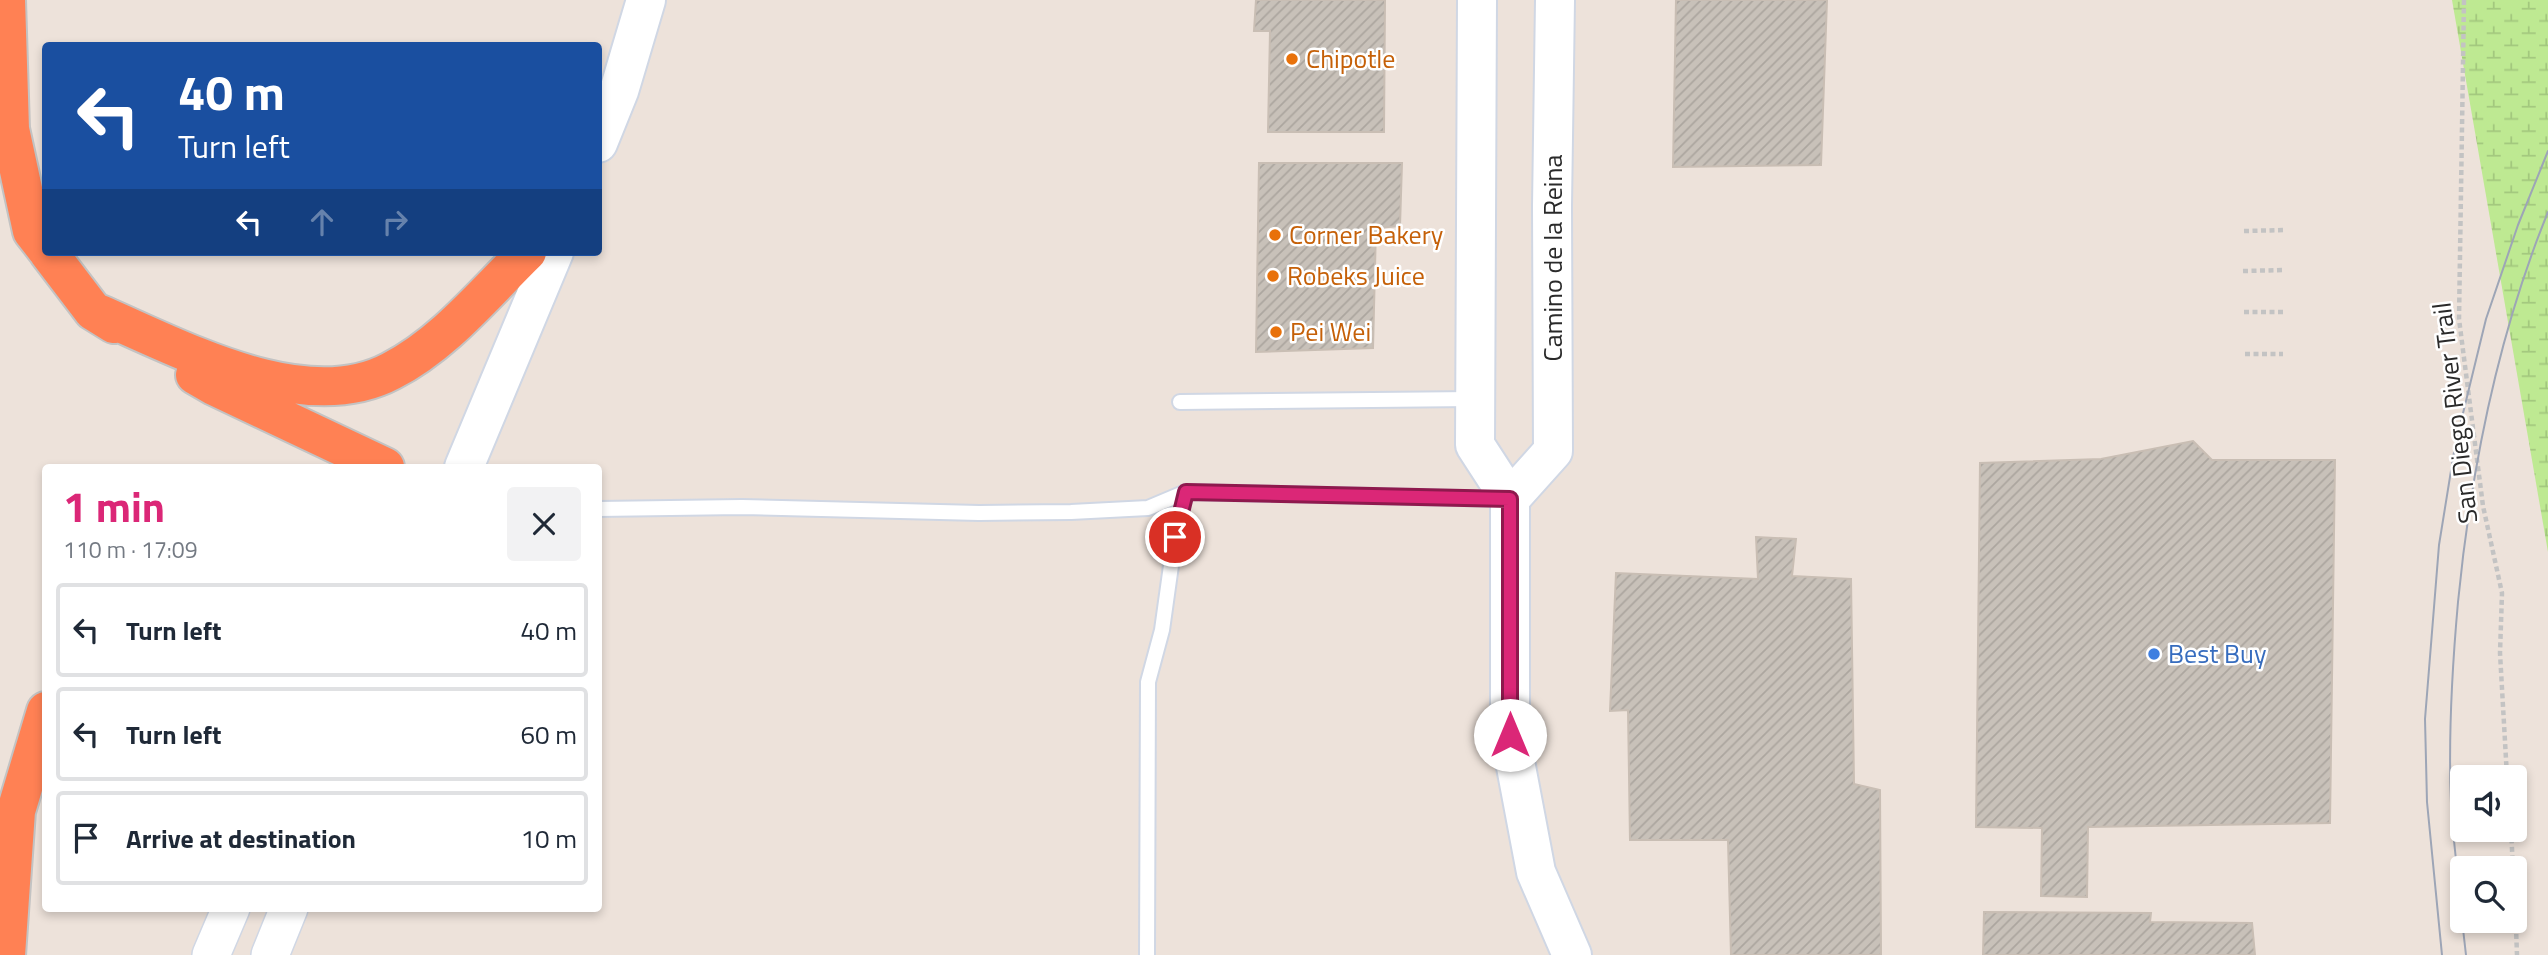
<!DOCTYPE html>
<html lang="en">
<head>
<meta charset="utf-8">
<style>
  body { margin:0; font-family:"Titillium Web",sans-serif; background:#f2f2f3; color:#1f2937; height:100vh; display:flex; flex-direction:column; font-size:26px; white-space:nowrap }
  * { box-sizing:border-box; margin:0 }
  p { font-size:23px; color:#747a83 }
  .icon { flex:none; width:38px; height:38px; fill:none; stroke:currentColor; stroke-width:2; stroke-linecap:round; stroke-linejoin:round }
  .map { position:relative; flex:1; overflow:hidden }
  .panel { position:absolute; left:42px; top:464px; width:560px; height:448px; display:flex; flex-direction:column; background:#fff; border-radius:7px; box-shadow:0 4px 10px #0003 }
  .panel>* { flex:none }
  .guide { position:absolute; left:42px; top:42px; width:560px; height:214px; border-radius:7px; box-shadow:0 4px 10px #0003; background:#1a4fa0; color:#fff; overflow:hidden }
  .tools { position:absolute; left:2450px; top:765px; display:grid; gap:14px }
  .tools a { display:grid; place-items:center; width:77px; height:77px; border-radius:7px; background:#fff; box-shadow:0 4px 10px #0003; font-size:35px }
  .pin { position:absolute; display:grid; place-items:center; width:60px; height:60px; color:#fff; margin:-30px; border:4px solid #fff; border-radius:50%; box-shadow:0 2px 7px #0007 }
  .me { position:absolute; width:77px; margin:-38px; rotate:0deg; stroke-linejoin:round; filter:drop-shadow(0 0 5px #0008) }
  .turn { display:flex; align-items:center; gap:24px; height:147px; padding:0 21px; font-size:32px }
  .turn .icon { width:91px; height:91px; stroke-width:2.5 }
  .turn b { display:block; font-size:49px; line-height:60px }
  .lanes { display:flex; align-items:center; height:66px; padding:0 21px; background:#0003; justify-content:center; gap:35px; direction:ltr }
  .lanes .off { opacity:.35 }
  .round { display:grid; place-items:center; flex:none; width:74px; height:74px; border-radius:7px; background:#f2f2f3 }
  .head { display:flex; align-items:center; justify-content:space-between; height:119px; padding:0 21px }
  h1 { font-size:42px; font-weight:700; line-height:52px; color:#db2777 }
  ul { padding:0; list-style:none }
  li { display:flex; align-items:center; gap:21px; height:94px; margin:0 14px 10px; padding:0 7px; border:4px solid #e0e1e3; border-radius:7px }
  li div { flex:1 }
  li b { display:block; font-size:26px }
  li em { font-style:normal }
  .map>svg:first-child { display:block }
  .wetland { fill:url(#wetland-marsh) }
  .building { fill:url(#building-hatch); stroke:#c9beb4; stroke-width:2 }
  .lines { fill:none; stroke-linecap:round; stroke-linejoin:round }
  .service-casing { stroke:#d0d7e4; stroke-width:18 }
  .tertiary-casing { stroke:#d0d7e4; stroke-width:40 }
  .secondary-casing { stroke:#d0d7e4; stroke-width:42 }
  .motorway-casing { stroke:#c3c3c3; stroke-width:42 }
  .path { stroke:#c3c3c3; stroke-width:4.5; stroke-dasharray:5 3.5; stroke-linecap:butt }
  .service { stroke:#fff; stroke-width:14 }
  .tertiary { stroke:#fff; stroke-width:37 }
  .secondary { stroke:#fff; stroke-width:38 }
  .motorway { stroke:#ff8154; stroke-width:38 }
  .tram { stroke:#9da5b6; stroke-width:2 }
  .route-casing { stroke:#8e194d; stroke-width:18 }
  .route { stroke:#db2777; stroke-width:12 }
  .food-dot { fill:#e8710a; stroke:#fff; stroke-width:2.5 }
  .shop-dot { fill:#3f7fe0; stroke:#fff; stroke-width:2.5 }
  .labels { text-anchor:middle; stroke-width:5; stroke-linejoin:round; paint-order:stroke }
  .food-label { font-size:26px; fill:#c56008; stroke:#fff; text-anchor:start }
  .street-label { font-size:26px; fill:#2a2a2a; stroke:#fff }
  .shop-label { font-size:26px; fill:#366cbe; stroke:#fff; text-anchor:start }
</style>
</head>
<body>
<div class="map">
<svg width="2548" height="955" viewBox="0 0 2548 955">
  <defs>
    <pattern id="wetland-marsh" width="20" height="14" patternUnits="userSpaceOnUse" patternTransform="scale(1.75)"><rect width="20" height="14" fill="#bee992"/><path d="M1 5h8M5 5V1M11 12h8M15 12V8" fill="none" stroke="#a3c87e"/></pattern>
    <pattern id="building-hatch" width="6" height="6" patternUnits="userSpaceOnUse" patternTransform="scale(1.75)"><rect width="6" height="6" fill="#c8c1b9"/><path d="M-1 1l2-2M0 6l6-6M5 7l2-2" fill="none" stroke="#aca69f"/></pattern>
  </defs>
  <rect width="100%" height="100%" fill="#ede2da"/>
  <path class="wetland" d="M 2452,0 L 2548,0 L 2548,552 Z"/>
  <path class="building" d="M 1256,0 L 1385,0 L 1384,132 L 1268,132 L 1270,31 L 1254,31 Z
    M 1676,0 L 1827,0 L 1821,165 L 1673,167 Z
    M 1259,163 L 1402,163 L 1400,226 L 1376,228 L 1373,348 L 1256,352 Z
    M 2193,441 L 2212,460 L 2335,460 L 2330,823 L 2088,827 L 2087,897 L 2041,896 L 2042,828 L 1976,827 L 1980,463 L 2101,459 Z
    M 1756,537 L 1796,539 L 1792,576 L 1851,579 L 1854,784 L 1880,790 L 1881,955 L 1731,955 L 1728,840 L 1630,840 L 1628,710 L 1610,711 L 1616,573 L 1758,579 Z
    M 1984,912 L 2151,913 L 2150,922 L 2252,923 L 2255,955 L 1983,955 Z"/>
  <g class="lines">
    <defs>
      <path id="service" d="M 1180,402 L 1474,399
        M 598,509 L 742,507 L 979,513 L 1071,512 L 1148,508 L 1186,492 L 1504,499
        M 1147,955 L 1148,682 L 1162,630 L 1175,537 L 1186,492"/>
      <path id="tertiary" d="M 211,955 L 231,908
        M 270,955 L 289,908"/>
      <path id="secondary" d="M 1477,0 L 1475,445 L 1510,499 L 1510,735 L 1536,872 L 1572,955
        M 598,143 L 619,91 L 646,0
        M 464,467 L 554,252
        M 1510,499 L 1553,451 L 1552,206 L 1555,0"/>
      <path id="motorway" d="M 6,0 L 10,129 L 32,231 L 46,249
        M 48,252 L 93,311 L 114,324
        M 93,311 C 176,346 303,418 391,371 C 444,344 485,293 527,252
        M 195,375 L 214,386 L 385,467
        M 6,955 L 16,811 L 46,711"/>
    </defs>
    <use href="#service" class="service-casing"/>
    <use href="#tertiary" class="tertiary-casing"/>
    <use href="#secondary" class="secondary-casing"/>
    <use href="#motorway" class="motorway-casing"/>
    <path class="path" d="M 2464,0 L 2459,319 L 2483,506 L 2502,593 L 2500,653 L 2507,777
      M 2244,231 L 2285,230
      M 2243,271 L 2284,270
      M 2244,312 L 2283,312
      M 2245,354 L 2283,354
      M 2511,830 L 2513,868
      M 2515,900 L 2517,955"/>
    <use href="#service" class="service"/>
    <use href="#tertiary" class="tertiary"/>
    <use href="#secondary" class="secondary"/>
    <use href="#motorway" class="motorway"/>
    <path class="tram" d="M 2462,919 C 2459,880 2453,842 2451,803 C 2448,735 2452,669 2458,602 C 2471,469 2497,337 2548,212
      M 2462,920 L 2466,955
      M 2442,955 L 2427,802 L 2425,719 L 2439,545 L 2455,446 L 2486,319 L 2518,225 L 2548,151"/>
  </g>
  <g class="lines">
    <defs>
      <path id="route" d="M 1175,537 L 1186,492 L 1510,499 L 1510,735"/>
    </defs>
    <use href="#route" class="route-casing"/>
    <use href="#route" class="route"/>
  </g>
  <g class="food-dot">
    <circle cx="1292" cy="59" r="7"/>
    <circle cx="1275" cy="235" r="7"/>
    <circle cx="1273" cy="276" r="7"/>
    <circle cx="1276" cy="332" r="7"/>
  </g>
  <circle class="shop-dot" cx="2154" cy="654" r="7"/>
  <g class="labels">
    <g class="food-label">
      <text x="1306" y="68">Chipotle</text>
      <text x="1289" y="244">Corner Bakery</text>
      <text x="1287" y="285">Robeks Juice</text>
      <text x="1290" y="341">Pei Wei</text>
    </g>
    <g class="street-label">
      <text transform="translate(1553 258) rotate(-90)" y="9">Camino de la Reina</text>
      <text transform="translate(2455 413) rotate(-97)" y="9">San Diego River Trail</text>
    </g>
    <g class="shop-label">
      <text x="2168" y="663">Best Buy</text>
    </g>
  </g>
</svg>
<div class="tools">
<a><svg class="icon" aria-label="sound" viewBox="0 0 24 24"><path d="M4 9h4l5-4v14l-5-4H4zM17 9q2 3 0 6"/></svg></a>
<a><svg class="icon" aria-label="search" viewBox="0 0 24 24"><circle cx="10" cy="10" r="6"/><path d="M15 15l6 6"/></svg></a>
</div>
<div class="pin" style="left:1175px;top:537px;background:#d93025"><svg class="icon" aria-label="arrive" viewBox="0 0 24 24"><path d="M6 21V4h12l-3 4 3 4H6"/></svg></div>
<svg class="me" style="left:1510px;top:735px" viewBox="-20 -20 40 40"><circle r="19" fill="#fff"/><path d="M0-13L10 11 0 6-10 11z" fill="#db2777"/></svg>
<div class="guide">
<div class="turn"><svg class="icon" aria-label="left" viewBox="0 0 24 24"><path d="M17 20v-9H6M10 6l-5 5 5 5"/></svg><div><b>40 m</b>Turn left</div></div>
<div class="lanes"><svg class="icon" aria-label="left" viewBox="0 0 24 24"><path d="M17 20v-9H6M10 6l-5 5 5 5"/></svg><svg class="icon off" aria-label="ahead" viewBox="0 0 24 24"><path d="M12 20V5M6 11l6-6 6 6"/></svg><svg class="icon off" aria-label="right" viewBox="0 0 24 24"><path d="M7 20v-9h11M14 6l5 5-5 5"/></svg></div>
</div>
<section class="panel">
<div class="head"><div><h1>1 min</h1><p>110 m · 17:09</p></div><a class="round"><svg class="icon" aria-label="close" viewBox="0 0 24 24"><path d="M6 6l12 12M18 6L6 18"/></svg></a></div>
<ul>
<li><svg class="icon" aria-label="left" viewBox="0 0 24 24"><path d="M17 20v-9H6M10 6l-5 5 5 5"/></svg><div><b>Turn left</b></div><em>40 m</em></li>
<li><svg class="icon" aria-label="left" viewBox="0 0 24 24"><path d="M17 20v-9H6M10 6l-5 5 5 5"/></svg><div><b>Turn left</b></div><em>60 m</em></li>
<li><svg class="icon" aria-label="arrive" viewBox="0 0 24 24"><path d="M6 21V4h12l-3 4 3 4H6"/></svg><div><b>Arrive at destination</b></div><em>10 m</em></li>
</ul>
</section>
</div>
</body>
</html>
